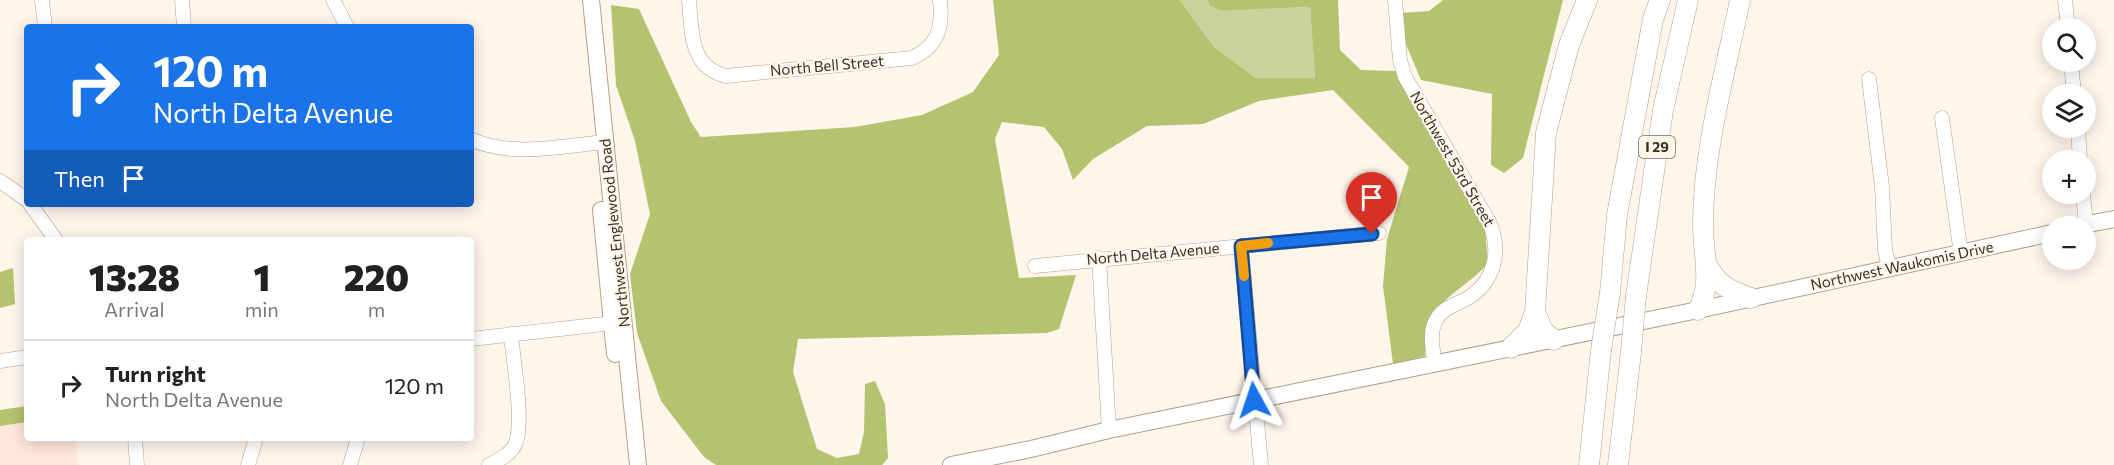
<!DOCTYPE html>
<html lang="en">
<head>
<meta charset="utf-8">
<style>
  body { margin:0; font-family:Commissioner,sans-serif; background:#f6f6f6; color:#222; height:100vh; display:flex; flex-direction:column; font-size:22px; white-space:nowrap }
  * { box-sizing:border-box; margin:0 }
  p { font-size:20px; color:#767676 }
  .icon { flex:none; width:33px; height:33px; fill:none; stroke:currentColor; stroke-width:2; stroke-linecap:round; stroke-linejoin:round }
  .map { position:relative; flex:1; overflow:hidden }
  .panel { position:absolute; left:24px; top:237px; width:450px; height:204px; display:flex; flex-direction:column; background:#fff; border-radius:6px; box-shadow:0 3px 15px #0003 }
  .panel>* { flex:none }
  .hud { position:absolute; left:24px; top:24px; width:450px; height:183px; border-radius:6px; box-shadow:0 3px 15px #0003; background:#1a73e8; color:#fff; overflow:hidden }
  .fabs { position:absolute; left:2042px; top:18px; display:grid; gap:12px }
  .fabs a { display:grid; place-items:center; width:54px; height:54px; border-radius:50%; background:#fff; box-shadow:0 3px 15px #0003; font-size:30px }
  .pin { position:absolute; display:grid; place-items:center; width:51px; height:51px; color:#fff; margin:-62px -26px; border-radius:50% 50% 50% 0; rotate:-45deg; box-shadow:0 0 6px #0007 }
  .pin .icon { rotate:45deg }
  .me { position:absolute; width:66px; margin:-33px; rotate:355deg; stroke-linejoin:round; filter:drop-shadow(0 0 4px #0008) }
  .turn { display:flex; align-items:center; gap:21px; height:126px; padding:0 30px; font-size:27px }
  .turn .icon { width:78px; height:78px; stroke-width:2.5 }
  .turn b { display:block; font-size:42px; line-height:51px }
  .then { display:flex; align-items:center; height:57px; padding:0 30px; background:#0003; gap:12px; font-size:22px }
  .eta { display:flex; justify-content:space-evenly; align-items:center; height:102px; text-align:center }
  .eta b { font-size:36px; font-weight:800; line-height:42px }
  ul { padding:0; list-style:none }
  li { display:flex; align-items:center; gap:18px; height:90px; padding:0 30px; border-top:2px solid #e0e0e0 }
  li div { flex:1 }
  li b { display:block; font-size:22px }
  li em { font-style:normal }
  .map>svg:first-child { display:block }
  .education { fill:#ffe7dc }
  .green { fill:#c8d39b }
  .forest { fill:#b4c36f }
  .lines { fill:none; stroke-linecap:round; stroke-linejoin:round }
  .minor-casing { stroke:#b79f88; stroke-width:15 }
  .major-casing { stroke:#b79f88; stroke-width:18 }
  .highway-casing { stroke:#b79f88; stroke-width:21 }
  .minor { stroke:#fff; stroke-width:14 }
  .major { stroke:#fff; stroke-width:16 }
  .highway { stroke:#fff; stroke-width:20 }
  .highway-bridge-casing { stroke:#b79f88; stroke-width:21; stroke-linecap:butt }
  .highway-bridge { stroke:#fff; stroke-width:20 }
  .route-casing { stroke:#114b97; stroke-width:15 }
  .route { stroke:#1a73e8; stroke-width:10 }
  .slow { stroke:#f59e0b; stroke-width:10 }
  .labels { text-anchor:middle; stroke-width:4.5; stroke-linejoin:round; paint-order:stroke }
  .shield { fill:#fff5eb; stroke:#746b61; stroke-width:1.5 }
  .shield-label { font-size:14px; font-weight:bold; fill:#393026 }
  .street-label { font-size:15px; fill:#393026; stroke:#fff5eb }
</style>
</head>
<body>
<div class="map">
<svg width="2114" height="465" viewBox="0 0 2114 465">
  <rect width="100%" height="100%" fill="#fff5eb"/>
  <path class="education" d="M 27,421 L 27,438 L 75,438 L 79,465 L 0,465 L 0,425 Z"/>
  <path class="green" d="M 1180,0 L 1207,0 L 1210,6 L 1222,11 L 1310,7 L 1315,78 L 1256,78 L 1214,47 Z"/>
  <path class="forest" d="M 993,0 L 1180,0 L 1214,47 L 1256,78 L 1315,78 L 1310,7 L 1222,11 L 1210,6 L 1207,0 L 1338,0 L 1340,50 L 1361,70 L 1396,71 L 1485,228 L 1488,264 C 1453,299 1426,300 1425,356 L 1393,364 L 1383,286 L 1387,239 L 1409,167 L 1333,90 L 1259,101 L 1203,124 L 1147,126 L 1093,159 L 1073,180 L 1062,149 L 1044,127 L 1002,122 L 995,139 L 1019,278 L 1076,275 L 1059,329 L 1047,333 L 798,339 L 793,372 L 817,449 L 837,458 L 859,454 L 864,432 L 865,384 L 875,381 L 885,404 L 888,458 L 882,465 L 716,465 L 704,457 L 661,401 L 637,333 L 630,274 L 650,214 L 635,141 L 616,85 L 611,5 L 639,9 L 691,122 L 701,137 L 855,127 L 922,115 L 973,92 L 999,55 Z
    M 1443,0 L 1563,0 L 1523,158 L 1504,173 L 1491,165 L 1492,94 L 1421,80 L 1402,35 L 1400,13 L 1429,11 Z
    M 13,268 L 15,304 L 0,308 L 0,272 Z
    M 27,406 L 27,422 L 0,426 L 0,410 Z"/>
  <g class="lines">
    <defs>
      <path id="minor" d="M 42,0 L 45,27
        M 182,0 L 184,27
        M 333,0 L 347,27
        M 689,0 C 692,31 689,67 726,76 L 912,58 C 938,46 943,28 940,0
        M 1395,0 L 1400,60 L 1405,77 L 1489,222 C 1501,248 1496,279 1471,296 C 1458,305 1442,306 1435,322 C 1429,335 1433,350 1435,364
        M 2065,0 L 2068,28
        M 2071,62 L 2074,94
        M 1869,79 L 1882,187 L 1885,249 L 1889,269
        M 1942,118 L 1961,254
        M 2078,128 L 2080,160
        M 471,139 C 511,158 563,146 605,142
        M 0,181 L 27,200
        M 2083,194 L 2086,225
        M 30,204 L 56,240
        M 1241,246 L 1261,465
        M 1099,258 L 1109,430
        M 1035,266 L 1379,233
        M 471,339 L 622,322
        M 0,361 L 27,357
        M 135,438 L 137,465
        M 248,465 L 256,438
        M 350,465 L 358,438
        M 489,465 C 499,460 513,453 516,442 C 524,418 513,361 511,334"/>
      <path id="major" d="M 591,0 L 638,465
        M 601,210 L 615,354
        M 2078,226 L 2114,219
        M 951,465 L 1031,449 L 1109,430 L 1698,310 L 2052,233"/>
      <path id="highway" d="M 1706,262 C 1715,284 1730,291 1751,298
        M 1610,293 L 1617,215 L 1653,19 L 1660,0
        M 1636,296 L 1663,110 L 1688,0
        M 1698,310 C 1713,283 1703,255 1703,225 C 1703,150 1725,74 1740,0
        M 1554,340 L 1543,331 L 1535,312 L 1546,133 L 1569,45 L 1587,0
        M 1511,348 L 1528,331 L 1535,312
        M 1589,465 L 1601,350
        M 1618,465 L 1631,352"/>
    </defs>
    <use href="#minor" class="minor-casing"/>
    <use href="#major" class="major-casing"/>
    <use href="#highway" class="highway-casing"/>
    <use href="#minor" class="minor"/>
    <use href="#major" class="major"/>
    <use href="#highway" class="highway"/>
    <defs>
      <path id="highway-bridge" d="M 1601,350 L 1610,293
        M 1631,352 L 1636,296"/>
    </defs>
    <use href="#highway-bridge" class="highway-bridge-casing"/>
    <use href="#highway-bridge" class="highway-bridge"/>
  </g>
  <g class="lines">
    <defs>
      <path id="route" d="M 1254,400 L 1241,246 L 1372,234"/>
    </defs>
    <use href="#route" class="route-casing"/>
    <use href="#route" class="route"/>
    <path class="slow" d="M 1244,276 L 1241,246 L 1268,243"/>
  </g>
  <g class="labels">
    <rect class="shield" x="1639" y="136" width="36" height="22" rx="4.5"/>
    <g class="shield-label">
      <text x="1657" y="152">I 29</text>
    </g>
    <g class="street-label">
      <text transform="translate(827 66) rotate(-5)" y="5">North Bell Street</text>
      <text transform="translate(1452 159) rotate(60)" y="5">Northwest 53rd Street</text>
      <text transform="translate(615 233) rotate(-96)" y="5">Northwest Englewood Road</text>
      <text transform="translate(1153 254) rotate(-5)" y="5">North Delta Avenue</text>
      <text transform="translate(1902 266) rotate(-12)" y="5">Northwest Waukomis Drive</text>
    </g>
  </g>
</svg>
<div class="fabs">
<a><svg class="icon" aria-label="search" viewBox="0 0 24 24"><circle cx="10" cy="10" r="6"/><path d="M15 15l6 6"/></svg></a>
<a><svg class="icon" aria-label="layers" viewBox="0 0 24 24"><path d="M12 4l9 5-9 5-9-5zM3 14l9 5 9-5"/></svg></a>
<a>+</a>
<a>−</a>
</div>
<div class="pin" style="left:1372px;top:234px;background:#d93025"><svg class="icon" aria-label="arrive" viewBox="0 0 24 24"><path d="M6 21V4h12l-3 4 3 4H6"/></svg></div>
<svg class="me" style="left:1254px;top:400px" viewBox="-20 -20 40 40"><path d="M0-17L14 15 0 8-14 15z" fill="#1a73e8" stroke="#fff" stroke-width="4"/></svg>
<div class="hud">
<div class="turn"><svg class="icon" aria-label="right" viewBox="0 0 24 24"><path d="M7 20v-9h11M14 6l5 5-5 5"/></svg><div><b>120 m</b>North Delta Avenue</div></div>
<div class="then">Then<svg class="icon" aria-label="arrive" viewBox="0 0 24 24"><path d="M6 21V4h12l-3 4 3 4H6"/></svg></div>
</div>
<section class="panel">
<div class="eta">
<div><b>13:28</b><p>Arrival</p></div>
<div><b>1</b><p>min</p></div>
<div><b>220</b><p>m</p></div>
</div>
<ul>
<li><svg class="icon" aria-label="right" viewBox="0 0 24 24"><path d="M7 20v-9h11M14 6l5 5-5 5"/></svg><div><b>Turn right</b><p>North Delta Avenue</p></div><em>120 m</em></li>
</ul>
</section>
</div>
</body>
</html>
